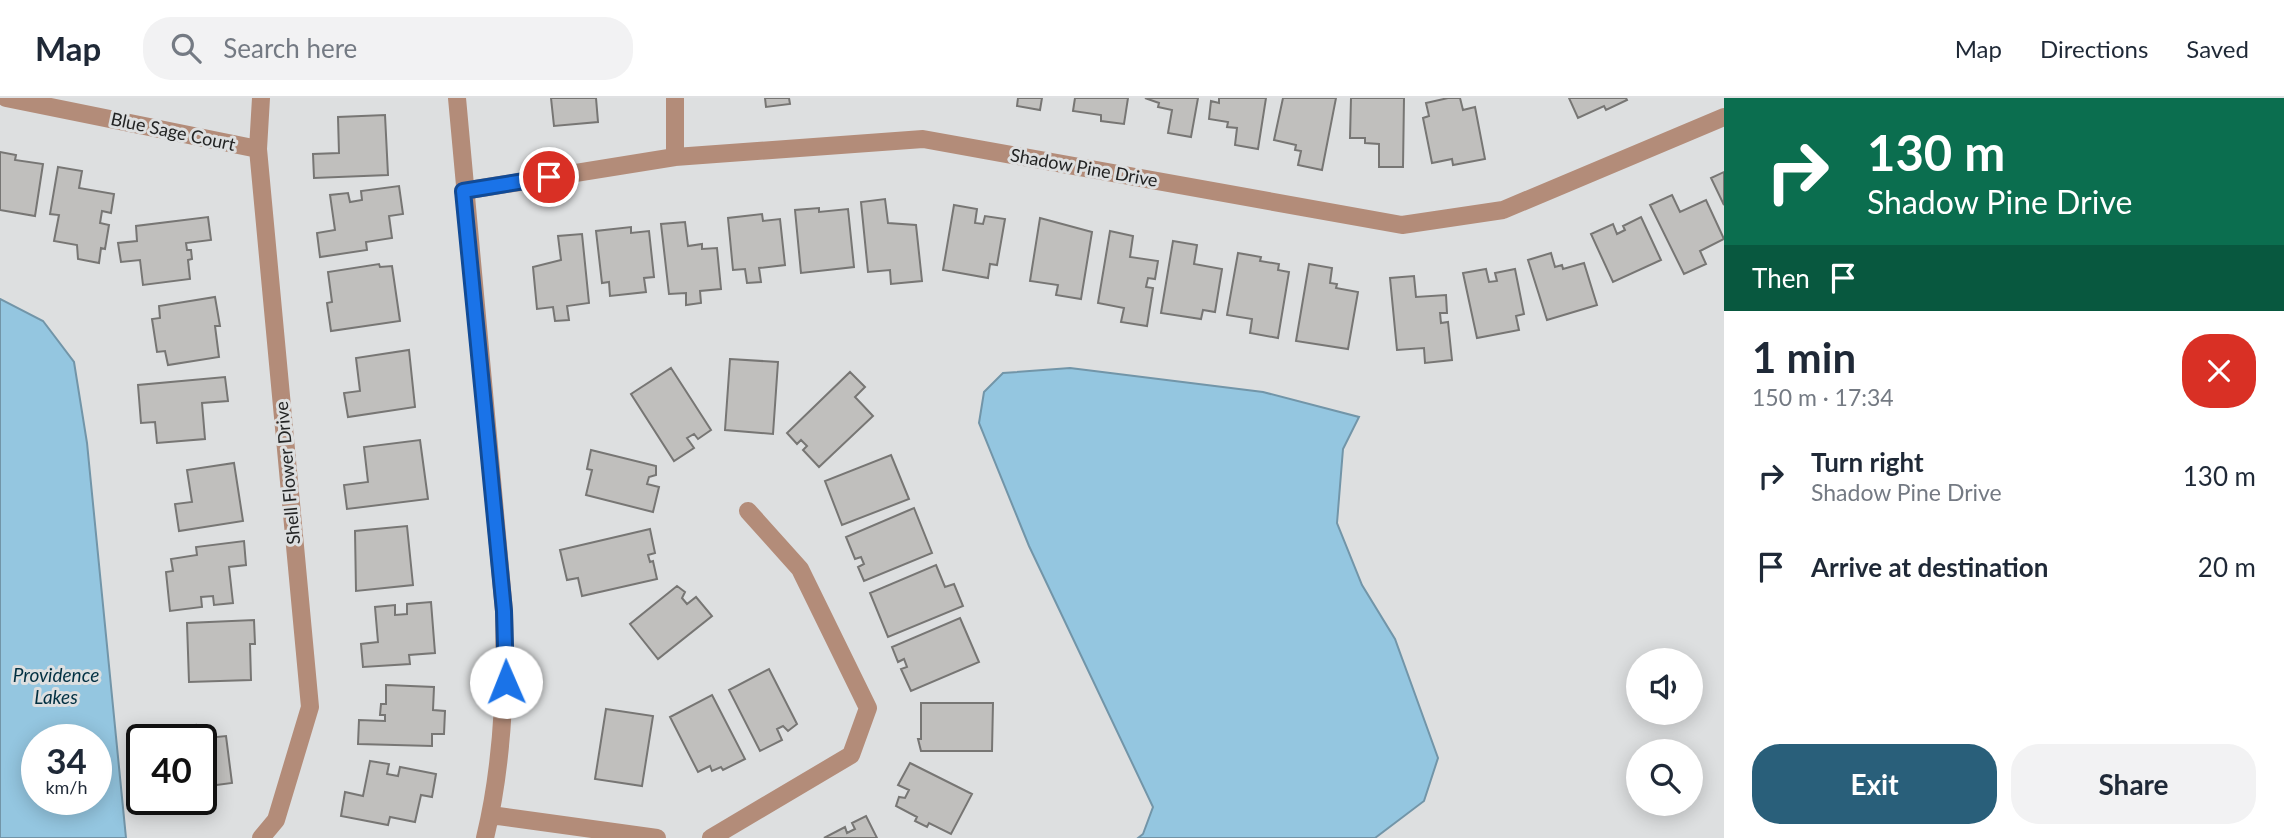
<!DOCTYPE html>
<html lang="en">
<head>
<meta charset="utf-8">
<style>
  body { margin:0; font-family:Lato,sans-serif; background:#f2f2f3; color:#1f2937; height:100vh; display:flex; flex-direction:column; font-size:26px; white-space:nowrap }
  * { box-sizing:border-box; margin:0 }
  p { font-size:23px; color:#747a83 }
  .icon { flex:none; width:38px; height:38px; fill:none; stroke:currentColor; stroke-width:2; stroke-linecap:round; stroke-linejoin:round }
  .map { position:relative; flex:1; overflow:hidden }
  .side { display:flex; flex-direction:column; background:#fff; width:560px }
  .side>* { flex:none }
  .banner { background:#0b6e4f; color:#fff; overflow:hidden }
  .tools { position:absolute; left:1626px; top:550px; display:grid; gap:14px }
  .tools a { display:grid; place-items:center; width:77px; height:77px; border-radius:50%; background:#fff; box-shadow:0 4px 18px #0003; font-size:35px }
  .speed { position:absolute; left:21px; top:626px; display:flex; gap:14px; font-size:35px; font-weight:700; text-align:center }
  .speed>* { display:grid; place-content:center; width:91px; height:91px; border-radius:50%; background:#fff; box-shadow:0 4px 18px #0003; line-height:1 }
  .speed small { font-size:18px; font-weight:400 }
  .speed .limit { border:4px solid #111; border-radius:10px; background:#fff; color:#111 }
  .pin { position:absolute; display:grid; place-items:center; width:60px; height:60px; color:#fff; margin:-30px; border:4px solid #fff; border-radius:50%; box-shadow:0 2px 7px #0007 }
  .me { position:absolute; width:77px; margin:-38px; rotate:359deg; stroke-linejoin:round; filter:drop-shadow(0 0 5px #0008) }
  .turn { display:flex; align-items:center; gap:24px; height:147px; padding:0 28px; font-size:32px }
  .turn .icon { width:91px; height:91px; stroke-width:2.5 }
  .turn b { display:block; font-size:49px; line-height:60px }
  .then { display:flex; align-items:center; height:66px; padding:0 28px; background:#0003; gap:14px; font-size:26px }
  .round { display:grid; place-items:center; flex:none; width:74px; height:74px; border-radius:28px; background:#f2f2f3 }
  .summary { display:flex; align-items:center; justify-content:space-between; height:119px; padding:0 28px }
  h1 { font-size:42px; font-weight:700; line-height:52px }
  .button { display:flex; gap:14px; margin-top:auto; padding:14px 28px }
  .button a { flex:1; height:80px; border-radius:28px; background:#295f7a; color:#fff; font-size:28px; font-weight:700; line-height:80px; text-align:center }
  .button a+a { background:#f2f2f3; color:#1f2937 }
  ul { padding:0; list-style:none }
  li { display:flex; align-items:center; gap:21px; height:91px; padding:0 28px }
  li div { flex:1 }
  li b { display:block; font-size:26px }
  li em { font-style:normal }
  header { display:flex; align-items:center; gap:42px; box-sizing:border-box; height:98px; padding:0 35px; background:#fff; border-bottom:2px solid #e0e1e3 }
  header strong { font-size:33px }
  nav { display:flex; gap:38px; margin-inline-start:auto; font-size:24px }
  .search { width:490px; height:63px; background:#f2f2f3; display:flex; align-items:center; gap:18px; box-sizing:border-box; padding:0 24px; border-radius:28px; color:#747a83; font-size:26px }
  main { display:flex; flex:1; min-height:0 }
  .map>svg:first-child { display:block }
  .water { fill:#94c6e0; stroke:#7295a8; stroke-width:2; fill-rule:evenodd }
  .building { fill:#c0bfbd; stroke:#777674; stroke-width:2 }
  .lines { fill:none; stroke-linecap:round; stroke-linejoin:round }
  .minor { stroke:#b38c79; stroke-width:18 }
  .route-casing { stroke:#114b97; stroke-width:18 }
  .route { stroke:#1a73e8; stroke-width:12 }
  .labels { text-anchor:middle; stroke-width:6; stroke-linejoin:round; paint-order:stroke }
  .street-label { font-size:18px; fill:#232424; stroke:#dddfe0 }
  .water-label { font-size:19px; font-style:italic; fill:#023042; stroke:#dddfe0 }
</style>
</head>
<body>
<header>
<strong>Map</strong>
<div class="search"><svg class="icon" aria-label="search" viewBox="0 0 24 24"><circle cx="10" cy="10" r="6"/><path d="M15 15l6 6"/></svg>Search here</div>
<nav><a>Map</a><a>Directions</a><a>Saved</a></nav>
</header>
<main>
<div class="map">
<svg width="1724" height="740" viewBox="0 0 1724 740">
  <rect width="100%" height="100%" fill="#dddfe0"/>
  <path class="water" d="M 0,201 L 43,223 L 74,264 L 87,345 L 126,740 L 0,740 ZM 37,642 L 96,642 L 96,702 L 37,702 Z
    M 1070,270 L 1263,294 L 1359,319 L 1343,351 L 1337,425 L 1362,487 L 1395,541 L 1438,660 L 1424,703 L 1375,740 L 1138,740 L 1143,736 L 1153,709 L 1029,448 L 979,325 L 984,294 L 1003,275 Z"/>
  <path class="building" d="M 551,0 L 596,0 L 598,24 L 554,28 Z
    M 765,0 L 789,0 L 790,6 L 766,9 Z
    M 1018,0 L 1042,0 L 1040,12 L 1017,8 Z
    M 1075,0 L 1128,0 L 1124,26 L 1101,23 L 1101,17 L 1073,13 Z
    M 1145,0 L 1198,0 L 1191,39 L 1168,35 L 1172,12 L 1158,9 L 1159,5 Z
    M 1219,0 L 1266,0 L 1258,51 L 1235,47 L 1237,30 L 1227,29 L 1228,24 L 1209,21 L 1211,3 L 1219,5 Z
    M 1283,0 L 1336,0 L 1322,72 L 1298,67 L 1301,53 L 1295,52 L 1296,47 L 1274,42 Z
    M 1351,0 L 1404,0 L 1403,69 L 1379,69 L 1379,46 L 1365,45 L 1365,40 L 1350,40 Z
    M 1448,0 L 1460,0 L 1463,12 L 1475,9 L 1485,61 L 1453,67 L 1452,61 L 1432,65 L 1423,20 L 1429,18 L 1426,5 Z
    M 1569,0 L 1626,0 L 1627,2 L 1606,12 L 1604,8 L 1578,20 Z
    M 385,17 L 388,77 L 314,80 L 313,56 L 339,55 L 338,19 Z
    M 0,54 L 16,57 L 15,62 L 43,66 L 35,118 L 0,112 Z
    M 58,69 L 82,73 L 79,90 L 114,96 L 111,115 L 102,113 L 100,125 L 109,127 L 105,151 L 101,150 L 99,165 L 78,161 L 77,147 L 54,143 L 59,117 L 50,116 Z
    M 1724,74 L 1724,107 L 1711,80 Z
    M 399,88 L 403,116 L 389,118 L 392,140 L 366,144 L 367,152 L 320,159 L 317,135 L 335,132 L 330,97 L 348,95 L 350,104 L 362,102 L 361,93 Z
    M 1672,97 L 1680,114 L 1706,102 L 1724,141 L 1700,153 L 1706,166 L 1684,176 L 1650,107 Z
    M 885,101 L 888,125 L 916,127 L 922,183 L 891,186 L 890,172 L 868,174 L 861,104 Z
    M 954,107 L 977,111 L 975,125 L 983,126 L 985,118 L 1005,121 L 997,167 L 990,166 L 988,180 L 943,172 Z
    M 819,110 L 819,114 L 848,111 L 854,169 L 801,175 L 795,112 Z
    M 762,116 L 763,123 L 780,121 L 785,167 L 759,170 L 761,184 L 747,185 L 745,171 L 733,172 L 728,120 Z
    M 208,119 L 211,142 L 186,145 L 187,152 L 191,152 L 192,161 L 188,162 L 190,181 L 143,187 L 140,162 L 121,164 L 118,145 L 137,143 L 136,128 Z
    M 1641,119 L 1661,162 L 1613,184 L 1591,136 L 1613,126 L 1617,136 L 1625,132 L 1623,128 Z
    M 1040,120 L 1092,134 L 1081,201 L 1056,197 L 1058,187 L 1030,183 Z
    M 685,124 L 688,148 L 702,146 L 702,151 L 717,150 L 721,191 L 700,193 L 701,205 L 686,207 L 686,195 L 669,196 L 661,126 Z
    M 631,129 L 631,135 L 649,133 L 654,179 L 644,180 L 646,194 L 610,198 L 609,184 L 602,185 L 596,133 Z
    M 1110,133 L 1133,138 L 1130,159 L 1158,163 L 1155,181 L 1148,180 L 1146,189 L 1153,190 L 1147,228 L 1121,224 L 1124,210 L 1098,205 Z
    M 582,136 L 589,205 L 567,208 L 569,222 L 555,223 L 553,209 L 537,211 L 533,169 L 561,162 L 558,138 Z
    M 1173,143 L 1197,147 L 1194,166 L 1222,171 L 1215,214 L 1203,212 L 1201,221 L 1161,215 Z
    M 1238,155 L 1261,159 L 1260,163 L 1279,166 L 1278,172 L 1289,174 L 1278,240 L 1250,235 L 1252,221 L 1227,217 Z
    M 1551,155 L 1555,169 L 1562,167 L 1563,171 L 1584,165 L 1597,207 L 1547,222 L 1528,162 Z
    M 379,166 L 380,169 L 392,168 L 400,223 L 331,233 L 327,205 L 332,204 L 328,174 Z
    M 1309,166 L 1332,170 L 1330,185 L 1337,186 L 1336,190 L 1358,194 L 1348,251 L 1296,243 Z
    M 1486,171 L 1489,184 L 1497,183 L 1495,175 L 1515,171 L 1524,216 L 1516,218 L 1519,232 L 1477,240 L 1463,175 Z
    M 1414,178 L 1416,199 L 1446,197 L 1447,215 L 1440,215 L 1441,225 L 1448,224 L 1452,262 L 1425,265 L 1424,250 L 1397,252 L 1390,180 Z
    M 215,199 L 220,228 L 215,228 L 219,259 L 168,267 L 165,253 L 157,254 L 152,221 L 160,220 L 159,208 Z
    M 409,252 L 415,309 L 348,319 L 344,295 L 360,293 L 356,260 Z
    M 730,261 L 778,264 L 773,336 L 725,332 Z
    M 671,270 L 711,332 L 698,341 L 694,336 L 687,340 L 694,350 L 674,363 L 631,296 Z
    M 850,274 L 865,289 L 855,299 L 873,318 L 819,369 L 803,352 L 807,348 L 801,342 L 797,346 L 787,335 Z
    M 225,279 L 228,303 L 202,305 L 205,341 L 157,345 L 155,324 L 141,325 L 138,287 Z
    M 420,342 L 428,401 L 347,411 L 344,387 L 368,384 L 364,349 Z
    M 591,352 L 656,368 L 656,377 L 649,379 L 647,386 L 659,389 L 653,414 L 586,397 L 592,372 L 587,371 Z
    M 891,357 L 909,401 L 842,427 L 825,383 Z
    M 234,365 L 243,423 L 179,433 L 175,406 L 192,404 L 187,372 Z
    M 914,410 L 932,455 L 864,483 L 858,469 L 864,466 L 861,459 L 855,461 L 846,439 Z
    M 407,428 L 413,487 L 356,493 L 355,433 Z
    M 650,431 L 655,455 L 648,457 L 650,464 L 653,463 L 657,481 L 582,498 L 578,480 L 567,482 L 560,452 Z
    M 244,443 L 246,467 L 229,469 L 233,505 L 214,507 L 213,498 L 201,499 L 202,509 L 170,513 L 166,474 L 173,473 L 171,461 L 197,457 L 196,449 Z
    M 936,467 L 945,489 L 954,486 L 963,508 L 888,539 L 870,495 Z
    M 677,488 L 685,494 L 682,500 L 687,506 L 696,499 L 712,518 L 658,561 L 630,526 Z
    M 431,504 L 435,555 L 409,557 L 410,566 L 363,569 L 361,546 L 378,544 L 375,509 L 395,507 L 395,517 L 407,516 L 407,506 Z
    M 960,520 L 979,564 L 911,593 L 901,571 L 907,569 L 904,561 L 898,564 L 892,549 Z
    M 254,522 L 255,546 L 250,546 L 251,582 L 189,584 L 187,525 Z
    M 769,571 L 797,626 L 788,633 L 783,628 L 777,631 L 782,642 L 760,653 L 729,592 Z
    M 386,587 L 434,589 L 433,612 L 445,613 L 444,636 L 432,636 L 432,648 L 358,646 L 359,622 L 385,623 L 385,617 L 380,617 L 381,606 L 386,606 Z
    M 712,597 L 745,661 L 723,672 L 721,669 L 712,673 L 710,668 L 698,674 L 670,619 Z
    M 921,605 L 993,605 L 992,653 L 921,653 L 918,641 L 921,641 Z
    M 606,611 L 653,618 L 642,688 L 595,681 Z
    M 196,627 L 197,641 L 226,638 L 232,685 L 201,689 L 201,642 L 166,642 L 165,631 Z
    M 370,663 L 389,666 L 387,676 L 398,678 L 400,669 L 436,676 L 432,699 L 421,697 L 415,724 L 390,719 L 388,727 L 341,718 L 345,694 L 363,698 Z
    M 910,665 L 972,696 L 951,736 L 929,725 L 927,729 L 915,723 L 917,719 L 896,708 L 899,699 L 905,700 L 909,692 L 898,687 Z
    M 866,718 L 877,740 L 824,740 L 845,729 L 847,735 L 855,731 L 852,725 Z"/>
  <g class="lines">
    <path class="minor" d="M 6,0 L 258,51
      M 457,0 L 504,513 C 506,589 503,666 485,740
      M 675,0 L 675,59
      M 463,93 L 675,59 L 923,41 L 1402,127 L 1503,112 L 1724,19
      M 491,717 L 657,740
      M 261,740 L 276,722 L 310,609 L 258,51 L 261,0
      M 711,740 L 851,657 L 868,610 L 800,471 L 748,413"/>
  </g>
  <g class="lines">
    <defs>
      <path id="route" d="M 506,584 L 504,513 L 463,93 L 549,79"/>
    </defs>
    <use href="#route" class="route-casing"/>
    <use href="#route" class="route"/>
  </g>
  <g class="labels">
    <g class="street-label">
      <text transform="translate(173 34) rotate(12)" y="6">Blue Sage Court</text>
      <text transform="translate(1084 70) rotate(10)" y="6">Shadow Pine Drive</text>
      <text transform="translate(288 375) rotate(-95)" y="6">Shell Flower Drive</text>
    </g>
    <g class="water-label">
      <text x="56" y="584">Providence<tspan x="56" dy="22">Lakes</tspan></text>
    </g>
  </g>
</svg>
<div class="tools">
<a><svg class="icon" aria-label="sound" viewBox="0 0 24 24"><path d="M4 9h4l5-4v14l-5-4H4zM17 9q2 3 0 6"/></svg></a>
<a><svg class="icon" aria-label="search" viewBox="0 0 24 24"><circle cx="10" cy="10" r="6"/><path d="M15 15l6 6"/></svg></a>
</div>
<div class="speed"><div>34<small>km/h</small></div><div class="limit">40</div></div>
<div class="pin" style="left:549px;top:79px;background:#d93025"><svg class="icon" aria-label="arrive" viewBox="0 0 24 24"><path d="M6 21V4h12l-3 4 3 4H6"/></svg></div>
<svg class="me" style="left:506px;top:584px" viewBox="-20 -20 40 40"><circle r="19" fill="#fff"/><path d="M0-13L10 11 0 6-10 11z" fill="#1a73e8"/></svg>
</div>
<section class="side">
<div class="banner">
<div class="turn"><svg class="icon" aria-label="right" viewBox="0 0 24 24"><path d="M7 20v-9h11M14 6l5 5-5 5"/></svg><div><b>130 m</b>Shadow Pine Drive</div></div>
<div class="then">Then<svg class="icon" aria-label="arrive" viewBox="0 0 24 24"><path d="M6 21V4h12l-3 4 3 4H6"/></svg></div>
</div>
<div class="summary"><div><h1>1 min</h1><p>150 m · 17:34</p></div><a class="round" style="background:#d93025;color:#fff"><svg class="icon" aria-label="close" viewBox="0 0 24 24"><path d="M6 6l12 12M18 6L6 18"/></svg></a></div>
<ul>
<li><svg class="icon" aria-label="right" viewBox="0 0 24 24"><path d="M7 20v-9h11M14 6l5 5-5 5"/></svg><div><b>Turn right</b><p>Shadow Pine Drive</p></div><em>130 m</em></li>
<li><svg class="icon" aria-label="arrive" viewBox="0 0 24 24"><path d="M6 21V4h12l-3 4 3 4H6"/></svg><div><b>Arrive at destination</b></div><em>20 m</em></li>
</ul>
<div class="button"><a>Exit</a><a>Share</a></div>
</section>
</main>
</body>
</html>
